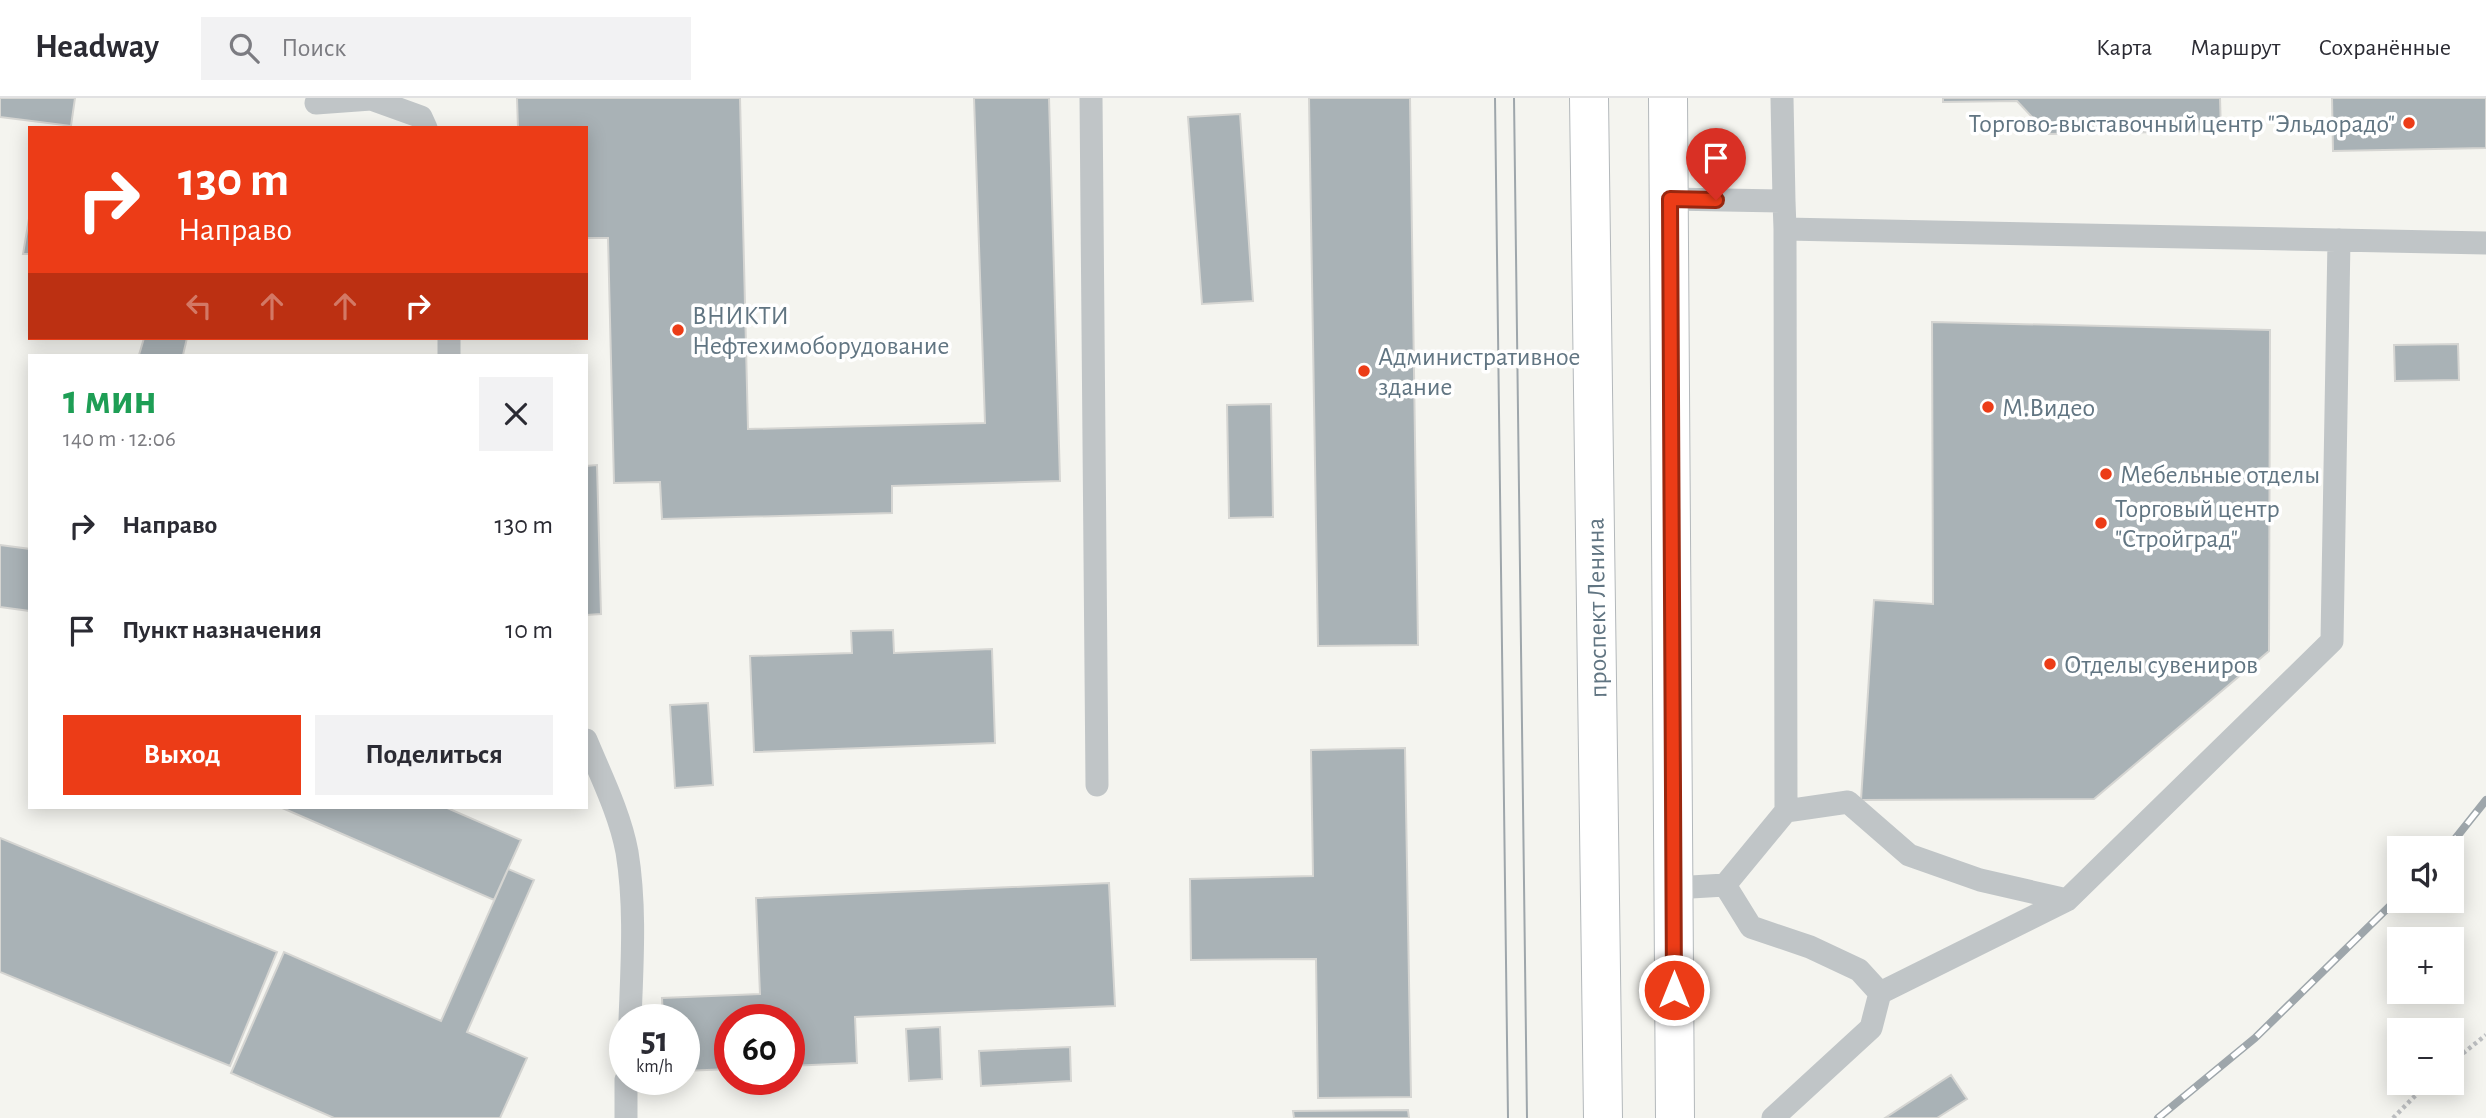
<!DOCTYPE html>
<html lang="ru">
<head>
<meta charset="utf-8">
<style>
  body { margin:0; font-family:"Alegreya Sans",sans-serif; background:#f2f2f3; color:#2b2b33; height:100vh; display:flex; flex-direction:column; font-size:26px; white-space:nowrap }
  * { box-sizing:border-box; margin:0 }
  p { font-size:23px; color:#7c7c81 }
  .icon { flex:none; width:38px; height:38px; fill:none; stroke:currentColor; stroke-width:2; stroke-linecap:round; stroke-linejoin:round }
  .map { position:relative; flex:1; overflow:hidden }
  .details { position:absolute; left:28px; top:256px; width:560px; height:455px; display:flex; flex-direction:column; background:#fff; border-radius:0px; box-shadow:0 4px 18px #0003 }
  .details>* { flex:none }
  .guide { position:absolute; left:28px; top:28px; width:560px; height:214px; border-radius:0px; box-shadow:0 4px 18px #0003; background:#ec3c17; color:#fff; overflow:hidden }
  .buttons { position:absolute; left:2387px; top:738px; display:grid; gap:14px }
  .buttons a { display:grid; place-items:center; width:77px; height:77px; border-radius:0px; background:#fff; box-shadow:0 4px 18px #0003; font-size:35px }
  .speed { position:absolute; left:609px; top:906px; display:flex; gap:14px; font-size:35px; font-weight:700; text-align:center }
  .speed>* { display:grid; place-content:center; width:91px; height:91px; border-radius:50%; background:#fff; box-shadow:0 4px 18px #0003; line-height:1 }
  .speed small { font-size:18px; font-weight:400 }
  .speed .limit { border:10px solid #d22; background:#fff; color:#111 }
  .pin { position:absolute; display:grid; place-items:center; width:60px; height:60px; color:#fff; margin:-72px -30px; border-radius:50% 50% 50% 0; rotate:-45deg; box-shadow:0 0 7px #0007 }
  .pin .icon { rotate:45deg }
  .me { position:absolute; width:77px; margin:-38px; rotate:0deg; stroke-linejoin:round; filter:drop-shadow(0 0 5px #0008) }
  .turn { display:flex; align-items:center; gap:24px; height:147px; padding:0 35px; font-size:32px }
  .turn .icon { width:91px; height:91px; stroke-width:2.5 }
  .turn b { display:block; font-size:49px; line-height:60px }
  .lanes { display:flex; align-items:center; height:66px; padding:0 35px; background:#0003; justify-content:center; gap:35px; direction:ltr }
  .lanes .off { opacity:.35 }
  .round { display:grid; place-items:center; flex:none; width:74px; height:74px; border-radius:0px; background:#f2f2f3 }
  .summary { display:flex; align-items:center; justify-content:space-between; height:119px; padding:0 35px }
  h1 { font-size:42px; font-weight:600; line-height:52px; color:#1e9e55 }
  .primary-button { display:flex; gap:14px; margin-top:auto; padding:14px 35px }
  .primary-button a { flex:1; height:80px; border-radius:0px; background:#ec3c17; color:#fff; font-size:28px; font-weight:600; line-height:80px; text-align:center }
  .primary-button a+a { background:#f2f2f3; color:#2b2b33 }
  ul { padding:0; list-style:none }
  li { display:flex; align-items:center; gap:21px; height:105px; padding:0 35px }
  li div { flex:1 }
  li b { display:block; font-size:26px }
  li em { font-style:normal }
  header { display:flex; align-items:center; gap:42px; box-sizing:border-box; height:98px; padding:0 35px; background:#fff; border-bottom:2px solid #e1e1e2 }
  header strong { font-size:33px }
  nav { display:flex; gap:38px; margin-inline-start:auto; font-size:24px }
  .search { width:490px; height:63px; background:#f2f2f3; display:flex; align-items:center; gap:18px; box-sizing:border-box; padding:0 24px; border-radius:0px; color:#7c7c81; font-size:26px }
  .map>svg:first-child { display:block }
  .building { fill:#a9b2b6; stroke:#d5d5d2; stroke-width:2 }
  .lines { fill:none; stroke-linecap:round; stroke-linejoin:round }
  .primary-casing { stroke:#b3b8bb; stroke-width:40 }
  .path { stroke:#bcbec0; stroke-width:4.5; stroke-dasharray:3.5 3.5; stroke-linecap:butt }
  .lane { stroke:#c0c5c7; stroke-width:23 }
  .primary { stroke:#fff; stroke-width:38 }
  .tram { stroke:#9ea6ab; stroke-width:2 }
  .rail-casing { stroke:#9ea6ab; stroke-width:8 }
  .rail { stroke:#fff; stroke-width:5; stroke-dasharray:16; stroke-linecap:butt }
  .route-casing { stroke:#99270f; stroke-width:18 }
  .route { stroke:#ec3c17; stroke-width:12 }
  .poi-dot { fill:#ec3c17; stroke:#fff; stroke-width:2.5 }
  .labels { text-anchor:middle; stroke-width:7; stroke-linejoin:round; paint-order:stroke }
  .poi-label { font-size:26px; fill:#617582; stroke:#fff; text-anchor:start }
  .street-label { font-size:26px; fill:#617582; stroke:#fff }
</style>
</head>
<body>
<header>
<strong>Headway</strong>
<div class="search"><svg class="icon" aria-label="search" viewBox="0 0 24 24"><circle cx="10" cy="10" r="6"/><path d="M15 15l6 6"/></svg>Поиск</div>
<nav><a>Карта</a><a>Маршрут</a><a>Сохранённые</a></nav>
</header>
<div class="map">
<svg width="2486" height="1020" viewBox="0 0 2486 1020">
  <rect width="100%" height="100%" fill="#f4f4ef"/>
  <path class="building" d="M 0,0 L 75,0 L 71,28 L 0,19 Z
    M 517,0 L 740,0 L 748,331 L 985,325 L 974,0 L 1049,0 L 1060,383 L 892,388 L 892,415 L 662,421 L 660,384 L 614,385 L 608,140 L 586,140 L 586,30 L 518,30 Z
    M 1309,0 L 1410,0 L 1418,547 L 1318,548 Z
    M 1943,0 L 2220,0 L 2221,33 L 2048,36 L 2017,3 L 1943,4 Z
    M 2332,0 L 2486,0 L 2486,50 L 2333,53 Z
    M 1240,16 L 1253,203 L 1202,206 L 1188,19 Z
    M 30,115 L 30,156 L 23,156 Z
    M 1932,224 L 2270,232 L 2269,553 L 2094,701 L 1861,702 L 1874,502 L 1933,506 Z
    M 144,240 L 187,240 L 183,257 L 139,257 Z
    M 2458,246 L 2459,282 L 2395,283 L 2394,247 Z
    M 1271,306 L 1273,419 L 1229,420 L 1227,307 Z
    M 597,367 L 601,516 L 586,517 L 586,368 Z
    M 0,447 L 30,451 L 30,513 L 0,509 Z
    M 893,532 L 894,555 L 992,551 L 995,645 L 754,654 L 750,558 L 852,555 L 851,533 Z
    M 708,605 L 713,687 L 675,690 L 670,607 Z
    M 1405,650 L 1411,999 L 1318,1000 L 1316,861 L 1191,862 L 1190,781 L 1313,778 L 1311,652 Z
    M 280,709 L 445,709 L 521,742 L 494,802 Z
    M 0,740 L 277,854 L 230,968 L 0,874 Z
    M 508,771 L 534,782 L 467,934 L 527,960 L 500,1020 L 334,1020 L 231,975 L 284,854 L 441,923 Z
    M 1109,785 L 1115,908 L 855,919 L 857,965 L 789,968 L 789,922 L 730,922 L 730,971 L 684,973 L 684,922 L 663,922 L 662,900 L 760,896 L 756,800 Z
    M 940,929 L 942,981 L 909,983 L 906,931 Z
    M 1070,949 L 1071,983 L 981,988 L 979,953 Z
    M 1951,977 L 1967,1001 L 1937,1020 L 1885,1020 Z
    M 1408,1012 L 1409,1020 L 1294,1020 L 1293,1013 Z"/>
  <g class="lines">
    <defs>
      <path id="primary" d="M 1589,0 L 1603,1020
        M 1668,0 L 1675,1020"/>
    </defs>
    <use href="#primary" class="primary-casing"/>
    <path class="path" d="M 2452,964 L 2486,937
      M 2393,1020 L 2428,985"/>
    <path class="lane" d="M 1091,0 L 1097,687
      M 1782,0 L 1784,103
      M 316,5 L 371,1 L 421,19 L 426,30
      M 1670,101 L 1784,103 L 1785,131 L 1786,713 L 1725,787 L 1674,790
      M 1785,131 L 2486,145
      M 449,257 L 449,240
      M 586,642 C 601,678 620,716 627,754 C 636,809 632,867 630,922
      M 1786,713 L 1848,704 L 1909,757 L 1980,782 L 2067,802
      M 1725,787 L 1751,829 L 1810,849 L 1859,872 L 1880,895 L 1871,930 L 1773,1020
      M 1880,895 L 2067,802 L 2332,543 L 2339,142
      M 626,1020 L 626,982"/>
    <use href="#primary" class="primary"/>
    <path class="tram" d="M 1495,0 L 1508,1020
      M 1514,0 L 1527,1020"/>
    <defs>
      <path id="rail" d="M 2447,751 L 2486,702
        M 2158,1020 L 2255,940 L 2399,799"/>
    </defs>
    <use href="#rail" class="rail-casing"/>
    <use href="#rail" class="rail"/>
  </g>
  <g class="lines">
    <defs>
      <path id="route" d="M 1674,892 L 1670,101 L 1716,102"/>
    </defs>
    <use href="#route" class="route-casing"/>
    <use href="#route" class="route"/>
  </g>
  <g class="poi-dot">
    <circle cx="2409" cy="25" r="7"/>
    <circle cx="678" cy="232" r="7"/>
    <circle cx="1364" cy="273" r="7"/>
    <circle cx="1988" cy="309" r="7"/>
    <circle cx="2106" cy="376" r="7"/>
    <circle cx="2101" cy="425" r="7"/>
    <circle cx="2050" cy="566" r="7"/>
  </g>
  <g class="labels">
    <g class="poi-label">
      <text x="2395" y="34" text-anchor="end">Торгово-выставочный центр "Эльдорадо"</text>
      <text x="692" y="226">ВНИКТИ<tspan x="692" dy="30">Нефтехимоборудование</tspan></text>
      <text x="1378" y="267">Административное<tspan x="1378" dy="30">здание</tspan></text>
      <text x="2002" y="318">М.Видео</text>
      <text x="2120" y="385">Мебельные отделы</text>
      <text x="2115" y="419">Торговый центр<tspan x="2115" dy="30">"Стройград"</tspan></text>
      <text x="2064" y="575">Отделы сувениров</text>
    </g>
    <g class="street-label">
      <text transform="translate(1596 510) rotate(-91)" y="9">проспект Ленина</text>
    </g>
  </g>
</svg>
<div class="buttons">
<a><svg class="icon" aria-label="sound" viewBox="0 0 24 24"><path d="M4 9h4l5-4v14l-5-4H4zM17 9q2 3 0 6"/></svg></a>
<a>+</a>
<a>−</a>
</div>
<div class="speed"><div>51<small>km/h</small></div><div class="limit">60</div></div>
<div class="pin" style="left:1716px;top:102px;background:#d93025"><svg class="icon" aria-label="arrive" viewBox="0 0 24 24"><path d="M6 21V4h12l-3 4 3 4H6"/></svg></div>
<svg class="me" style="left:1674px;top:892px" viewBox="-20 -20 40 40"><circle r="17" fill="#ec3c17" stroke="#fff" stroke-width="3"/><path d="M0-11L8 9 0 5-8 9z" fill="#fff"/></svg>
<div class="guide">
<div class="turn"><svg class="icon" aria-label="right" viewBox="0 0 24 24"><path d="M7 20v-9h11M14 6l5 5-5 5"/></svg><div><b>130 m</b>Направо</div></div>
<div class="lanes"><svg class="icon off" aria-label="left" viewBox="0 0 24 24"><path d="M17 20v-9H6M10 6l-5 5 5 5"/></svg><svg class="icon off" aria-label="ahead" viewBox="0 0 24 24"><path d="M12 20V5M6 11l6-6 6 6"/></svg><svg class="icon off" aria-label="ahead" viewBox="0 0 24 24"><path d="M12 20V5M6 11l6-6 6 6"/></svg><svg class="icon" aria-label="right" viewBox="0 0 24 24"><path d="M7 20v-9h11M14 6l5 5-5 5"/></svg></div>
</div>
<section class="details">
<div class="summary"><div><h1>1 мин</h1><p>140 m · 12:06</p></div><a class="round"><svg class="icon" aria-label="close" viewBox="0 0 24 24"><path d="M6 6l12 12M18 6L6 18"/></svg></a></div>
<ul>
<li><svg class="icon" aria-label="right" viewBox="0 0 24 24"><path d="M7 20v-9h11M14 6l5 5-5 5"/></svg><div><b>Направо</b></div><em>130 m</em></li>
<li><svg class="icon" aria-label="arrive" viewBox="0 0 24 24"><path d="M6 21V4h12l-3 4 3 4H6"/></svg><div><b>Пункт назначения</b></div><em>10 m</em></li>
</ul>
<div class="primary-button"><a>Выход</a><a>Поделиться</a></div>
</section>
</div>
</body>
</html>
